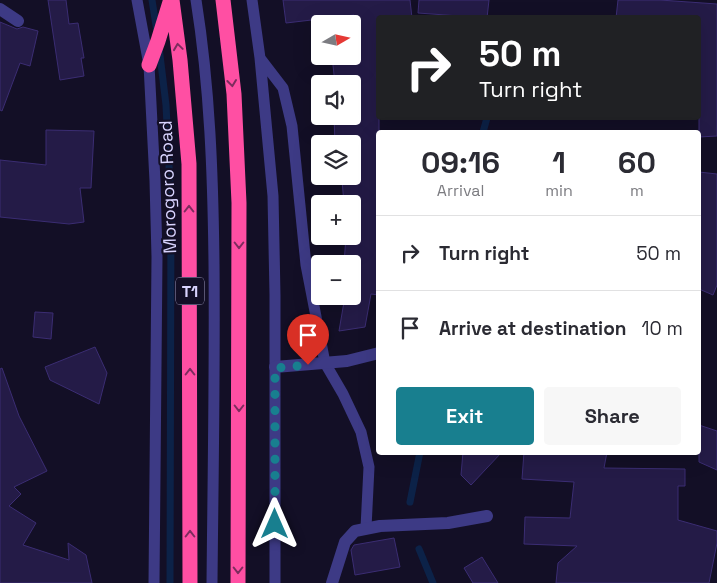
<!DOCTYPE html>
<html lang="en">
<head>
<meta charset="utf-8">
<style>
  body { margin:0; font-family:"Space Grotesk",sans-serif; background:#f7f7f7; color:#2b2b33; height:100vh; display:flex; flex-direction:column; font-size:19px; white-space:nowrap }
  * { box-sizing:border-box; margin:0 }
  p { font-size:16px; color:#7c7c81 }
  .icon { flex:none; width:28px; height:28px; fill:none; stroke:currentColor; stroke-width:2; stroke-linecap:round; stroke-linejoin:round }
  .map { position:relative; flex:1; overflow:hidden }
  .side { position:absolute; left:376px; top:130px; width:325px; height:325px; display:flex; flex-direction:column; background:#fff; border-radius:5px; box-shadow:0 5px 20px #0002 }
  .side>* { flex:none }
  .guide { position:absolute; left:376px; top:15px; width:325px; height:105px; border-radius:5px; box-shadow:0 5px 20px #0002; background:#202124; color:#fff; overflow:hidden }
  .needle { width:32px; rotate:81deg }
  .controls { position:absolute; left:311px; top:15px; display:grid; gap:10px }
  .controls a { display:grid; place-items:center; width:50px; height:50px; border-radius:5px; background:#fff; box-shadow:0 5px 20px #0002; font-size:25px }
  .pin { position:absolute; display:grid; place-items:center; width:42px; height:42px; color:#fff; margin:-51px -21px; border-radius:50% 50% 50% 0; rotate:-45deg; box-shadow:0 0 5px #0007 }
  .pin .icon { rotate:45deg }
  .me { position:absolute; width:55px; margin:-28px; rotate:0deg; stroke-linejoin:round; filter:drop-shadow(0 0 4px #0008) }
  .turn { display:flex; align-items:center; gap:18px; height:105px; padding:0 20px; font-size:22px }
  .turn .icon { width:65px; height:65px; stroke-width:2.5 }
  .turn b { display:block; font-size:35px; line-height:42px }
  .eta { display:flex; justify-content:space-evenly; align-items:center; height:85px; text-align:center }
  .eta b { font-size:30px; font-weight:600; line-height:35px }
  .action { display:flex; gap:10px; margin-top:auto; padding:10px 20px }
  .action a { flex:1; height:58px; border-radius:5px; background:#187f8f; color:#fff; font-size:20px; font-weight:600; line-height:58px; text-align:center }
  .action a+a { background:#f7f7f7; color:#2b2b33 }
  ul { padding:0; list-style:none }
  li { display:flex; align-items:center; gap:15px; height:75px; padding:0 20px; border-top:1px solid #e1e1e2 }
  li div { flex:1 }
  li b { display:block; font-size:19px }
  li em { font-style:normal }
  .map>svg:first-child { display:block }
  .lines { fill:none; stroke-linecap:round; stroke-linejoin:round }
  .stream { stroke:#0c2248; stroke-width:7 }
  .building { fill:#241b47; stroke:#3b2d73 }
  .lane { stroke:#3d3a85; stroke-width:11 }
  .street { stroke:#3d3a85; stroke-width:12 }
  .highway { stroke:#ff4fa3; stroke-width:15 }
  .oneway { stroke:#7d2c5e }
  .route { stroke:#187f8f; stroke-width:9; stroke-dasharray:0 16.2 }
  .labels { text-anchor:middle; stroke-width:4.5; stroke-linejoin:round; paint-order:stroke }
  .shield { fill:#130f26; stroke:#9e99be; stroke-width:1 }
  .shield-label { font-size:16px; font-weight:bold; fill:#d9d4ff }
  .street-label { font-size:18px; fill:#d9d4ff; stroke:#130f26 }
</style>
</head>
<body>
<div class="map">
<svg width="717" height="583" viewBox="0 0 717 583">
  <rect width="100%" height="100%" fill="#130f26"/>
  <g class="lines">
    <path class="stream" d="M 152,0 L 157,32
      M 159,47 L 166,105 L 171,206 L 170,583
      M 483,132 L 487,118
      M 410,502 L 420,452
      M 419,549 L 433,583"/>
  </g>
  <path class="building" d="M 48,0 L 66,0 L 69,24 L 78,23 L 84,58 L 81,58 L 84,76 L 60,80 Z
    M 283,0 L 410,0 L 412,18 L 379,18 L 379,295 L 371,294 L 365,327 L 339,331 L 345,296 L 352,296 L 352,264 L 344,264 L 346,236 L 352,236 L 352,204 L 344,204 L 342,180 L 340,180 L 339,176 L 352,176 L 352,144 L 335,144 L 334,116 L 352,116 L 352,84 L 335,84 L 332,56 L 352,56 L 352,50 L 356,49 L 354,15 L 286,23 Z
    M 419,0 L 489,0 L 487,18 L 418,13 Z
    M 618,0 L 660,0 L 717,4 L 717,136 L 699,137 L 699,18 L 616,18 Z
    M 0,22 L 17,29 L 23,27 L 38,31 L 30,66 L 20,63 L 2,111 L 0,110 Z
    M 46,130 L 94,131 L 91,188 L 80,188 L 84,222 L 69,224 L 0,217 L 0,160 L 46,165 Z
    M 699,172 L 717,174 L 717,285 L 713,295 L 699,289 Z
    M 35,312 L 53,313 L 51,339 L 33,337 Z
    M 95,347 L 107,373 L 99,404 L 50,380 L 45,367 Z
    M 2,368 L 19,416 L 47,471 L 14,487 L 21,494 L 9,506 L 36,523 L 23,545 L 69,560 L 68,543 L 86,555 L 92,583 L 0,583 L 0,369 Z
    M 699,425 L 717,431 L 717,470 L 699,462 Z
    M 463,452 L 502,452 L 471,485 L 461,475 Z
    M 524,452 L 607,452 L 604,468 L 685,469 L 685,486 L 678,486 L 678,520 L 717,531 L 717,543 L 709,583 L 556,583 L 558,563 L 577,546 L 524,544 L 525,517 L 570,518 L 574,482 L 522,479 Z
    M 394,538 L 400,567 L 355,575 L 351,550 L 354,545 Z
    M 482,557 L 498,583 L 473,583 L 464,568 Z"/>
  <g class="lines">
    <path class="lane" d="M 137,0 L 149,65 L 155,181 L 157,257 L 154,583
      M 196,0 C 210,88 213,176 214,264 C 215,371 213,477 212,583
      M 252,0 L 260,58 L 273,196 L 275,295 L 275,583
      M 260,58 L 283,88 L 292,126 L 306,265 L 325,363 L 343,394 L 361,432 L 369,467 L 366,528"/>
    <path class="street" d="M 0,9 L 18,21
      M 275,367 L 347,361 L 379,353
      M 332,583 L 345,542 L 355,531 L 380,526 L 448,523 L 487,516"/>
    <path class="highway" d="M 172,0 L 180,60 L 189,164 L 190,583
      M 223,0 L 234,94 L 239,203 L 238,583
      M 149,65 L 158,41 L 170,2"/>
  </g>
  <defs><path id="oneway-chevron" d="M-2-3.5L2.5 0L-2 3.5" fill="none" stroke-width="1.6" stroke-linecap="round" stroke-linejoin="round" transform="scale(1.25)"/></defs>
  <g class="oneway">
    <use href="#oneway-chevron" transform="translate(178 47) rotate(-98)"/>
    <use href="#oneway-chevron" transform="translate(232 83) rotate(83)"/>
    <use href="#oneway-chevron" transform="translate(189 209) rotate(-90)"/>
    <use href="#oneway-chevron" transform="translate(239 245) rotate(90)"/>
    <use href="#oneway-chevron" transform="translate(190 372) rotate(-90)"/>
    <use href="#oneway-chevron" transform="translate(239 408) rotate(90)"/>
    <use href="#oneway-chevron" transform="translate(190 534) rotate(-90)"/>
    <use href="#oneway-chevron" transform="translate(238 570) rotate(90)"/>
  </g>
  <g class="lines">
    <path class="route" d="M 275,524 L 275,368 L 308,365"/>
  </g>
  <g class="labels">
    <rect class="shield" x="176" y="277.5" width="28" height="27" rx="4"/>
    <g class="shield-label">
      <text x="190" y="297">T1</text>
    </g>
    <g class="street-label">
      <text transform="translate(168 187) rotate(-92)" y="6">Morogoro Road</text>
    </g>
  </g>
</svg>
<div class="controls">
<a><svg class="needle" viewBox="-14 -14 28 28"><path d="M0-13l5 13h-10z" fill="#e53935"/><path d="M0 13l5-13h-10z" fill="#7c7c81"/></svg></a>
<a><svg class="icon" aria-label="sound" viewBox="0 0 24 24"><path d="M4 9h4l5-4v14l-5-4H4zM17 9q2 3 0 6"/></svg></a>
<a><svg class="icon" aria-label="layers" viewBox="0 0 24 24"><path d="M12 4l9 5-9 5-9-5zM3 14l9 5 9-5"/></svg></a>
<a>+</a>
<a>−</a>
</div>
<div class="pin" style="left:308px;top:365px;background:#d93025"><svg class="icon" aria-label="arrive" viewBox="0 0 24 24"><path d="M6 21V4h12l-3 4 3 4H6"/></svg></div>
<svg class="me" style="left:275px;top:524px" viewBox="-20 -20 40 40"><path d="M0-17L14 15 0 8-14 15z" fill="#187f8f" stroke="#fff" stroke-width="4"/></svg>
<div class="guide">
<div class="turn"><svg class="icon" aria-label="right" viewBox="0 0 24 24"><path d="M7 20v-9h11M14 6l5 5-5 5"/></svg><div><b>50 m</b>Turn right</div></div>
</div>
<section class="side">
<div class="eta">
<div><b>09:16</b><p>Arrival</p></div>
<div><b>1</b><p>min</p></div>
<div><b>60</b><p>m</p></div>
</div>
<ul>
<li><svg class="icon" aria-label="right" viewBox="0 0 24 24"><path d="M7 20v-9h11M14 6l5 5-5 5"/></svg><div><b>Turn right</b></div><em>50 m</em></li>
<li><svg class="icon" aria-label="arrive" viewBox="0 0 24 24"><path d="M6 21V4h12l-3 4 3 4H6"/></svg><div><b>Arrive at destination</b></div><em>10 m</em></li>
</ul>
<div class="action"><a>Exit</a><a>Share</a></div>
</section>
</div>
</body>
</html>
